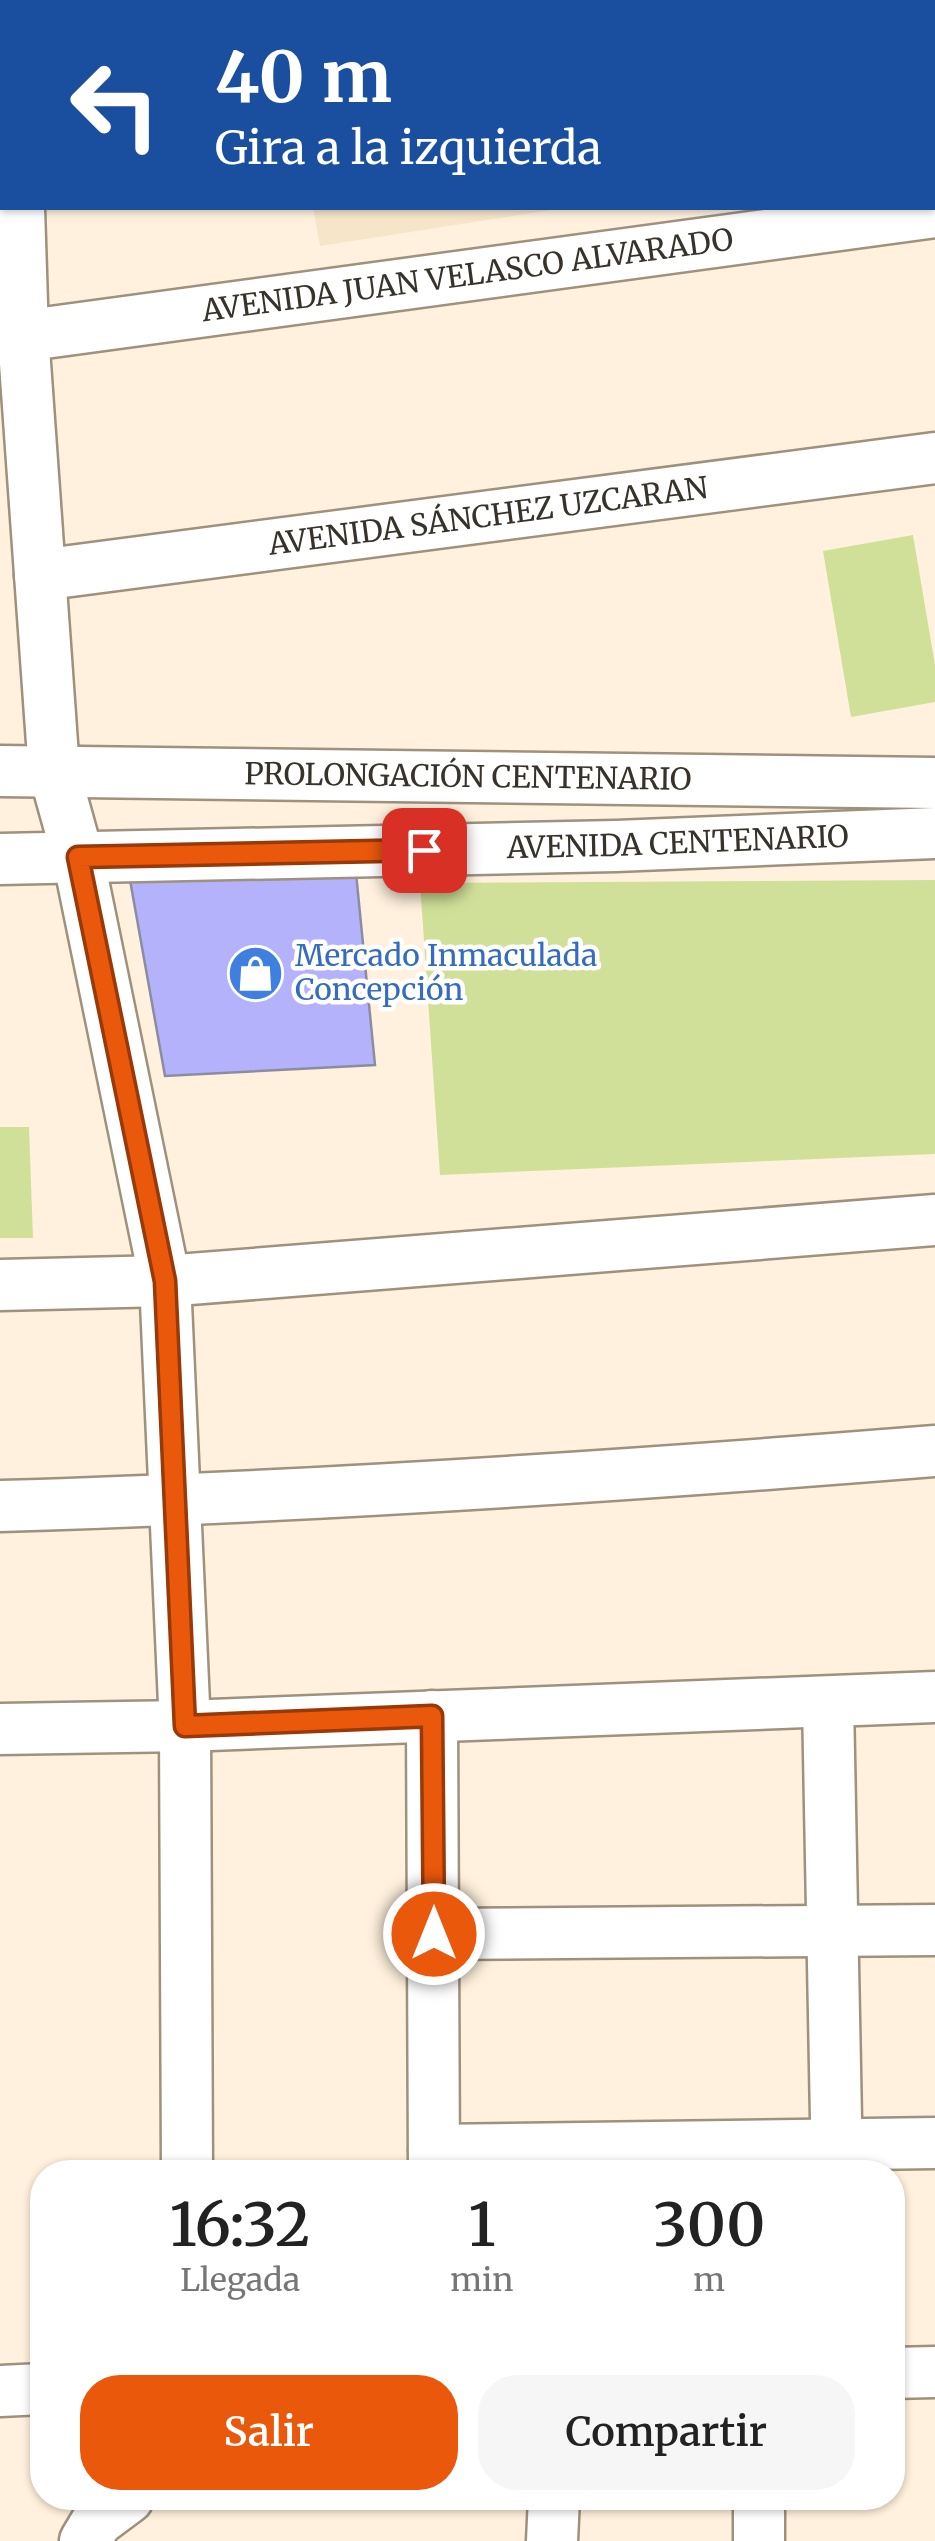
<!DOCTYPE html>
<html lang="es">
<head>
<meta charset="utf-8">
<style>
  body { margin:0; font-family:Merriweather,serif; background:#f6f6f6; color:#222; height:100vh; display:flex; flex-direction:column; font-size:38px; white-space:nowrap }
  * { box-sizing:border-box; margin:0 }
  p { font-size:32px; color:#767676 }
  .icon { flex:none; width:55px; height:55px; fill:none; stroke:currentColor; stroke-width:2; stroke-linecap:round; stroke-linejoin:round }
  .map { position:relative; flex:1; overflow:hidden }
  .details { position:absolute; left:30px; top:2160px; width:875px; height:350px; display:flex; flex-direction:column; background:#fff; border-radius:40px; box-shadow:0 2px 8px #0004 }
  .details>* { flex:none }
  .top-card { position:absolute; left:0px; top:0px; width:935px; height:210px; box-shadow:0 2px 8px #0004; background:#1a4fa0; color:#fff; overflow:hidden }
  .pin { position:absolute; display:grid; place-items:center; width:85px; height:85px; color:#fff; margin:-42px; border-radius:20px; box-shadow:0 5px 15px #0006 }
  .me { position:absolute; width:110px; margin:-55px; rotate:0deg; stroke-linejoin:round; filter:drop-shadow(0 0 8px #0008) }
  .turn { display:flex; align-items:center; gap:35px; height:210px; padding:0 50px; font-size:45px }
  .turn .icon { width:130px; height:130px; stroke-width:2.5 }
  .turn b { display:block; font-size:70px; line-height:85px }
  .eta { display:flex; justify-content:space-evenly; align-items:center; height:170px; text-align:center }
  .eta b { font-size:60px; font-weight:600; line-height:70px }
  .button { display:flex; gap:20px; margin-top:auto; padding:20px 50px }
  .button a { flex:1; height:115px; border-radius:40px; background:#ea580c; color:#fff; font-size:40px; font-weight:600; line-height:115px; text-align:center }
  .button a+a { background:#f6f6f6; color:#222 }
  .map>svg:first-child { display:block }
  .built { fill:#f7e5ca }
  .green { fill:#d1e099 }
  .building { fill:#b3b2fa; stroke:#8c8ca1; stroke-width:2.5 }
  .lines { fill:none; stroke-linecap:round; stroke-linejoin:round }
  .minor-casing { stroke:#9e917e; stroke-width:55 }
  .minor { stroke:#fff; stroke-width:50 }
  .route-casing { stroke:#983908; stroke-width:25 }
  .route { stroke:#ea580c; stroke-width:18 }
  .labels { text-anchor:middle; stroke-width:9; stroke-linejoin:round; paint-order:stroke }
  .street-label { font-size:30px; fill:#37322a; stroke:#fff }
  .shop-label { font-size:30px; fill:#366cbe; stroke:#fff; text-anchor:start }
</style>
</head>
<body>
<div class="map">
<svg width="935" height="2541" viewBox="0 0 935 2541">
  <rect width="100%" height="100%" fill="#fff1dd"/>
  <path class="built" d="M 313,208 L 564,208 L 320,246 Z"/>
  <path class="green" d="M 913,535 L 935,665 L 935,702 L 851,717 L 823,551 Z
    M 935,880 L 935,1154 L 440,1175 L 420,883 Z
    M 0,1127 L 29,1127 L 33,1238 L 0,1238 Z"/>
  <path class="building" d="M 356,873 L 375,1065 L 165,1076 L 130,880 Z"/>
  <g class="lines">
    <defs>
      <g id="minor">
        <path d="M 108,0 L 108,2"/>
        <path d="M 353,0 L 353,2"/>
        <path d="M 516,2 L 533,0"/>
        <path d="M 0,77 L 2,77"/>
        <path d="M 19,208 L 23,335 L 54,771 L 78,857 L 165,1281 L 185,1726 L 187,2172"/>
        <path id="s1" d="M 0,339 L 935,212"/>
        <path id="s2" d="M 40,575 L 935,458"/>
        <path id="s3" d="M 0,771 L 935,783"/>
        <path id="s4" d="M 0,859 L 616,846 L 935,833"/>
        <path d="M 0,1285 L 165,1281 L 935,1220"/>
        <path d="M 0,1506 C 312,1497 624,1476 935,1451"/>
        <path d="M 828,1702 L 837,2172"/>
        <path d="M 432,1716 L 434,2172"/>
        <path d="M 0,1729 L 185,1726 L 935,1697"/>
        <path d="M 434,1934 L 935,1930"/>
        <path d="M 434,2150 L 935,2143"/>
        <path d="M 892,2373 L 935,2372"/>
        <path d="M 0,2391 L 42,2389"/>
        <path d="M 759,2498 L 759,2541"/>
        <path d="M 85,2541 L 97,2521 L 128,2498"/>
        <path d="M 552,2541 L 554,2498"/>
      </g>
    </defs>
    <use href="#minor" class="minor-casing"/>
    <use href="#minor" class="minor"/>
  </g>
  <g class="lines">
    <defs>
      <path id="route" d="M 424,850 L 78,857 L 165,1281 L 185,1726 L 432,1716 L 434,1934"/>
    </defs>
    <use href="#route" class="route-casing"/>
    <use href="#route" class="route"/>
  </g>
  <defs>
    <symbol id="shop-disc" viewBox="-11 -11 22 22"><circle r="9.5" fill="#3f7fe0" stroke="#fff"/><path d="M-5-2.5h2.3a2.7 3.5 0 0 1 5.4 0H5L5.5 6h-11ZM-1.5-2.5h3a1.5 2.3 0 0 0-3 0Z" fill="#fff"/></symbol>
  </defs>
  <g fill-rule="evenodd">
    <use href="#shop-disc" x="224" y="942" width="63" height="63"/>
  </g>
  <g class="labels">
    <g class="street-label">
      <text dy="10" stroke="none"><textPath href="#s1" startOffset="472">AVENIDA JUAN VELASCO ALVARADO</textPath></text>
      <text dy="10" stroke="none"><textPath href="#s2" startOffset="452">AVENIDA SÁNCHEZ UZCARAN</textPath></text>
      <text dy="10" stroke="none"><textPath href="#s3" startOffset="468">PROLONGACIÓN CENTENARIO</textPath></text>
      <text dy="10" stroke="none"><textPath href="#s4" startOffset="678">AVENIDA CENTENARIO</textPath></text>
    </g>
    <g class="shop-label">
      <text x="295" y="966">Mercado Inmaculada<tspan x="295" dy="34">Concepción</tspan></text>
    </g>
  </g>
</svg>
<div class="pin" style="left:424px;top:850px;background:#d93025"><svg class="icon" aria-label="arrive" viewBox="0 0 24 24"><path d="M6 21V4h12l-3 4 3 4H6"/></svg></div>
<svg class="me" style="left:434px;top:1934px" viewBox="-20 -20 40 40"><circle r="17" fill="#ea580c" stroke="#fff" stroke-width="3"/><path d="M0-11L8 9 0 5-8 9z" fill="#fff"/></svg>
<div class="top-card">
<div class="turn"><svg class="icon" aria-label="left" viewBox="0 0 24 24"><path d="M17 20v-9H6M10 6l-5 5 5 5"/></svg><div><b>40 m</b>Gira a la izquierda</div></div>
</div>
<section class="details">
<div class="eta">
<div><b>16:32</b><p>Llegada</p></div>
<div><b>1</b><p>min</p></div>
<div><b>300</b><p>m</p></div>
</div>
<div class="button"><a>Salir</a><a>Compartir</a></div>
</section>
</div>
</body>
</html>
